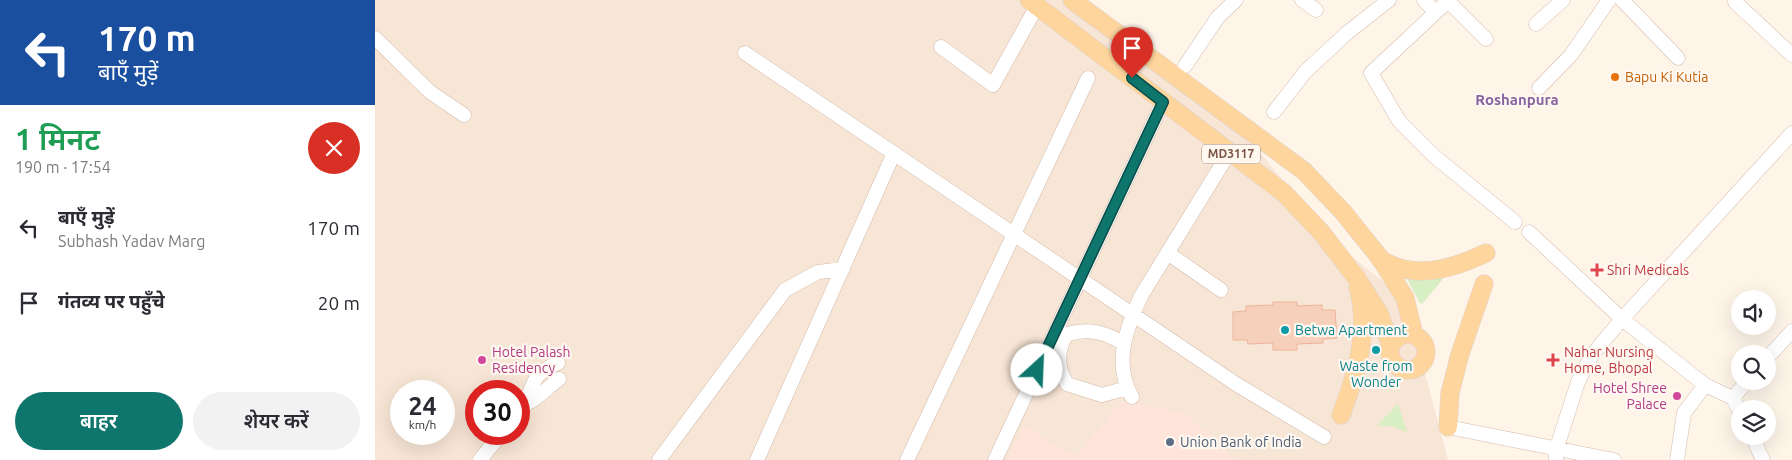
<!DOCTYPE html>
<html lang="hi">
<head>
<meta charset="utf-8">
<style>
  body { margin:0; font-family:Ubuntu,"Noto Sans Devanagari",sans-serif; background:#f2f2f3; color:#2b2b33; height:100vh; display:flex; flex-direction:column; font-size:19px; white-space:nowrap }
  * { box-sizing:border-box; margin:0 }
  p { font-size:16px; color:#7c7c81 }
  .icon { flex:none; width:28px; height:28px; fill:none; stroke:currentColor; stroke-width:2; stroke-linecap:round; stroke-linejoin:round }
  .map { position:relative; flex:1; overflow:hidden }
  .panel { display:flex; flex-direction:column; background:#fff; width:375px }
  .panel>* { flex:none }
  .hud { background:#1a4fa0; color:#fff; overflow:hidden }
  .buttons { position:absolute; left:1356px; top:290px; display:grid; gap:10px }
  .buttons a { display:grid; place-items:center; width:45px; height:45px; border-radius:50%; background:#fff; box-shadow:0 5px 20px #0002; font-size:25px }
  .speed { position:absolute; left:15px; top:380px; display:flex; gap:10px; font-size:25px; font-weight:700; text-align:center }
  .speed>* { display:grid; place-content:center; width:65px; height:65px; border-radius:50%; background:#fff; box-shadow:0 5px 20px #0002; line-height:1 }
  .speed small { font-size:12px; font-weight:400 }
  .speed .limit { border:8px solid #d22; background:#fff; color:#111 }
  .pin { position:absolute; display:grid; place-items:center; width:42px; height:42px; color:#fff; margin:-51px -21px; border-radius:50% 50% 50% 0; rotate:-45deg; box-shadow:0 0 5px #0007 }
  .pin .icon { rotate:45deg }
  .me { position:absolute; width:55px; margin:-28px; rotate:25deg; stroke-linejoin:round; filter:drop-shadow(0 0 4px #0008) }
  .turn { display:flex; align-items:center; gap:18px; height:105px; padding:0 15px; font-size:22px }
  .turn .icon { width:65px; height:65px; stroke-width:2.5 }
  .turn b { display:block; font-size:35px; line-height:42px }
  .round { display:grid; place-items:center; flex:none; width:52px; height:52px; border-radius:26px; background:#f2f2f3 }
  .head { display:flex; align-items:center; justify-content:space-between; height:85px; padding:0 15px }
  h1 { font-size:30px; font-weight:600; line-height:38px; color:#1e9e55 }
  .cta { display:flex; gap:10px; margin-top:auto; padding:10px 15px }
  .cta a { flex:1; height:58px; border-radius:30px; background:#0f766e; color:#fff; font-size:20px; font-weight:600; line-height:58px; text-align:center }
  .cta a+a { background:#f2f2f3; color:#2b2b33 }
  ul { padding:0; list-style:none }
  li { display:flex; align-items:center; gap:15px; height:75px; padding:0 15px }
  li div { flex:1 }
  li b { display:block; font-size:19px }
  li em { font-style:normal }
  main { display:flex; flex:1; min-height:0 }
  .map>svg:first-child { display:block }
  .residential { fill:#f7e5d5; fill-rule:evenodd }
  .commercial { fill:#ffe4db }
  .green { fill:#d8efc3 }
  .building { fill:#f7d0bc; stroke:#ecb49a }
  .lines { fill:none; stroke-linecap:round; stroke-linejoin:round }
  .minor-casing { stroke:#d3baab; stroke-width:15 }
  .major-casing { stroke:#ddd3cf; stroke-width:19 }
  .minor { stroke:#fff; stroke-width:14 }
  .major { stroke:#ffd59e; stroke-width:18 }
  .route-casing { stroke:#0a4d48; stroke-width:12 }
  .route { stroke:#0f766e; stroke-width:9 }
  .food-dot { fill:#e8710a; stroke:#fff8f0; stroke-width:2 }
  .health-dot { fill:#e0444e; stroke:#fff8f0; stroke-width:2 }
  .culture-dot { fill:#0f9aa8; stroke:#fff8f0; stroke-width:2 }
  .hotel-dot { fill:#d1479c; stroke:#fff8f0; stroke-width:2 }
  .service-dot { fill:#5c6f8a; stroke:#fff8f0; stroke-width:2 }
  .labels { text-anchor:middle; stroke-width:4.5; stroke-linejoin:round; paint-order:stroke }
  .shield { fill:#fff8f0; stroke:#a3877a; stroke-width:1 }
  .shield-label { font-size:12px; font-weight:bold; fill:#7c5748 }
  .food-label { font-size:14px; fill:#c56008; stroke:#fff8f0; text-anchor:start }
  .health-label { font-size:14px; fill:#be3a42; stroke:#fff8f0; text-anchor:start }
  .culture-label { font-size:14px; fill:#0d838f; stroke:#fff8f0; text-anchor:start }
  .hotel-label { font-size:14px; fill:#b23c85; stroke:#fff8f0; text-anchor:start }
  .service-label { font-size:14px; fill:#4e5e75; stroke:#fff8f0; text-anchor:start }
  .neighbourhood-label { font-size:15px; font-weight:bold; fill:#8863a0; stroke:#fff8f0 }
</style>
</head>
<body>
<main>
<section class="panel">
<div class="hud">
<div class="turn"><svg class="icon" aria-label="left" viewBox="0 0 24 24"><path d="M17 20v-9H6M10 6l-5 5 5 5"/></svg><div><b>170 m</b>बाएँ मुड़ें</div></div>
</div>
<div class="head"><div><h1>1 मिनट</h1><p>190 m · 17:54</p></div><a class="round" style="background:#d93025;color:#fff"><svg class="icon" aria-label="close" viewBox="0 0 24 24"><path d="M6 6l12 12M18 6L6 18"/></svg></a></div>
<ul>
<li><svg class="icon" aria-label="left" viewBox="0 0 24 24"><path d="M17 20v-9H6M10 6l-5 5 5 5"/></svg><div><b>बाएँ मुड़ें</b><p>Subhash Yadav Marg</p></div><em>170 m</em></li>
<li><svg class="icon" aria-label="arrive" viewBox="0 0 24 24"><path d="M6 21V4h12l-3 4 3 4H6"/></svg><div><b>गंतव्य पर पहुँचे</b></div><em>20 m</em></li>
</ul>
<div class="cta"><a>बाहर</a><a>शेयर करें</a></div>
</section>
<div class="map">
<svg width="1417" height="460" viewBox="0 0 1417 460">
  <rect width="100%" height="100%" fill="#fff4e8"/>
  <path class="residential" d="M 0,0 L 704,0 L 853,115 L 965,248 L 1030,298 L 1073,460 L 0,460 ZM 26,391 L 69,391 L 69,434 L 26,434 ZM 101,391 L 144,391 L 144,434 L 101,434 Z"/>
  <path class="commercial" d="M 747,401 L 808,413 L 835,435 L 860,460 L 633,460 L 648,426 L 701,456 Z"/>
  <path class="green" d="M 1064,278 L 1068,279 L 1047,304 L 1045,303 L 1032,279 Z
    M 1023,404 L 1032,432 L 1019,427 L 1002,425 Z"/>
  <path class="building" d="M 898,302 L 922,302 L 922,306 L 947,305 L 947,310 L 960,310 L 962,338 L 948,339 L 948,343 L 922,344 L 922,350 L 898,350 L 898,343 L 873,344 L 872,340 L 858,340 L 858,312 L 871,311 L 871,306 L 898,305 Z"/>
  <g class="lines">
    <defs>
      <path id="minor" d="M 927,0 L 941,10
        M 1049,0 L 1060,12
        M 1247,0 L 1303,58
        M 1360,2 L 1417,55
        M 1161,24 L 1188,0
        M 0,38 L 55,92 L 89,115
        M 1111,39 L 1073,1 L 996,73 L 1024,121 L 1059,156 L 1140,222
        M 566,47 L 618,85 L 662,6
        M 370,53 L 861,384 L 949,437
        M 810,66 L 843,17 L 861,0
        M 1164,88 L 1196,55 L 1234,0
        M 899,112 L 930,72 L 972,33 L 1014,0
        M 1154,232 L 1247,319 L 1330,385 L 1358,398 L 1365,412
        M 794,254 L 846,290
        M 748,343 C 729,332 714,328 692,334 C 681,351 682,368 692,384 L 727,395 L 752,388
        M 1392,358 L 1417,331
        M 757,397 C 738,363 751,329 766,296 L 849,161
        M 1358,398 L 1372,381
        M 151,404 C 165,397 172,388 184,379
        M 144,412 C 162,390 150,376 183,363
        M 1073,427 L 1239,460
        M 1377,436 L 1388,460
        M 105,460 L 126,434
        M 284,460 L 410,290 L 443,272 L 468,269
        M 382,460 L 519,153
        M 532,460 L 713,78
        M 620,460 L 788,102
        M 1181,460 L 1181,450 L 1203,382 L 1217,355 L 1247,319 L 1417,133
        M 1302,460 L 1309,413 L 1330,385"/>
      <path id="major" d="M 654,0 L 909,193 L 946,232 L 980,276 L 1004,313 L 1016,346
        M 697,0 L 929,171 L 968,212 L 1005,258 L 1030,298 L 1039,335
        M 1005,259 C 1039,281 1077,269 1111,253
        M1015 352a18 18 0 1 1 36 0a18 18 0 1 1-36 0Z
        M 966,415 C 982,373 995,331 983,287
        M 1073,427 L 1075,393 L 1085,354 L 1109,284"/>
    </defs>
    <use href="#minor" class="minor-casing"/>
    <use href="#major" class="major-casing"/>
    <use href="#minor" class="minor"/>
    <use href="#major" class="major"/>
  </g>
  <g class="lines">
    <defs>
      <path id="route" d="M 662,370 L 788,102 L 757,78"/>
    </defs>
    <use href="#route" class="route-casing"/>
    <use href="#route" class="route"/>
  </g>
  <circle class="food-dot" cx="1240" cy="77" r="5"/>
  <g class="health-dot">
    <path d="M1219.5 262.5h5v5h5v5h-5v5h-5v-5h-5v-5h5z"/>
    <path d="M1175.5 352.5h5v5h5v5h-5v5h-5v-5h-5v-5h5z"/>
  </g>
  <g class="culture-dot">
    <circle cx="910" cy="330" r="5"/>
    <circle cx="1001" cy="350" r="5"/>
  </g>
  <g class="hotel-dot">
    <circle cx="107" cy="360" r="5"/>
    <circle cx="1302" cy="396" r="5"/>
  </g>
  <circle class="service-dot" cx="795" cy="442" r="5"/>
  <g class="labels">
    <rect class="shield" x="827" y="144.5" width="58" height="19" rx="4"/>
    <g class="shield-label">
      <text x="856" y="158">MD3117</text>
    </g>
    <g class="food-label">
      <text x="1250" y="82">Bapu Ki Kutia</text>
    </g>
    <g class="health-label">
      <text x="1232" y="275">Shri Medicals</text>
      <text x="1189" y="357">Nahar Nursing<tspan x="1189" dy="16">Home, Bhopal</tspan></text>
    </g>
    <g class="culture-label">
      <text x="920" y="335">Betwa Apartment</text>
      <text x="1001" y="371" text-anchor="middle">Waste from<tspan x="1001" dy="16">Wonder</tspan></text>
    </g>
    <g class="hotel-label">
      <text x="117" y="357">Hotel Palash<tspan x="117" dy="16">Residency</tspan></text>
      <text x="1292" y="393" text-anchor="end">Hotel Shree<tspan x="1292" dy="16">Palace</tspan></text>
    </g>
    <g class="service-label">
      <text x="805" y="447">Union Bank of India</text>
    </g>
    <g class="neighbourhood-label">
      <text x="1142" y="105">Roshanpura</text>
    </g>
  </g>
</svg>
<div class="buttons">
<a><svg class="icon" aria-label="sound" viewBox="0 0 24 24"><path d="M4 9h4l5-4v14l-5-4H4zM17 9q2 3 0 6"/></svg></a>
<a><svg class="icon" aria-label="search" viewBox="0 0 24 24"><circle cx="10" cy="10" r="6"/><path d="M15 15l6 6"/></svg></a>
<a><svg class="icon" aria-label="layers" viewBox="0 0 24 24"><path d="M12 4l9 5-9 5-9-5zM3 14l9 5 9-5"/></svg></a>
</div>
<div class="speed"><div>24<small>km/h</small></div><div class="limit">30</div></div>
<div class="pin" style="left:757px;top:78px;background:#d93025"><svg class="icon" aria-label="arrive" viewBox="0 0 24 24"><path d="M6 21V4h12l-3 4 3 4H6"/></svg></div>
<svg class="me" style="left:662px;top:370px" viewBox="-20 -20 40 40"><circle r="19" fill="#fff"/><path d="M0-13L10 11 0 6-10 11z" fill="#0f766e"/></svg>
</div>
</main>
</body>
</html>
